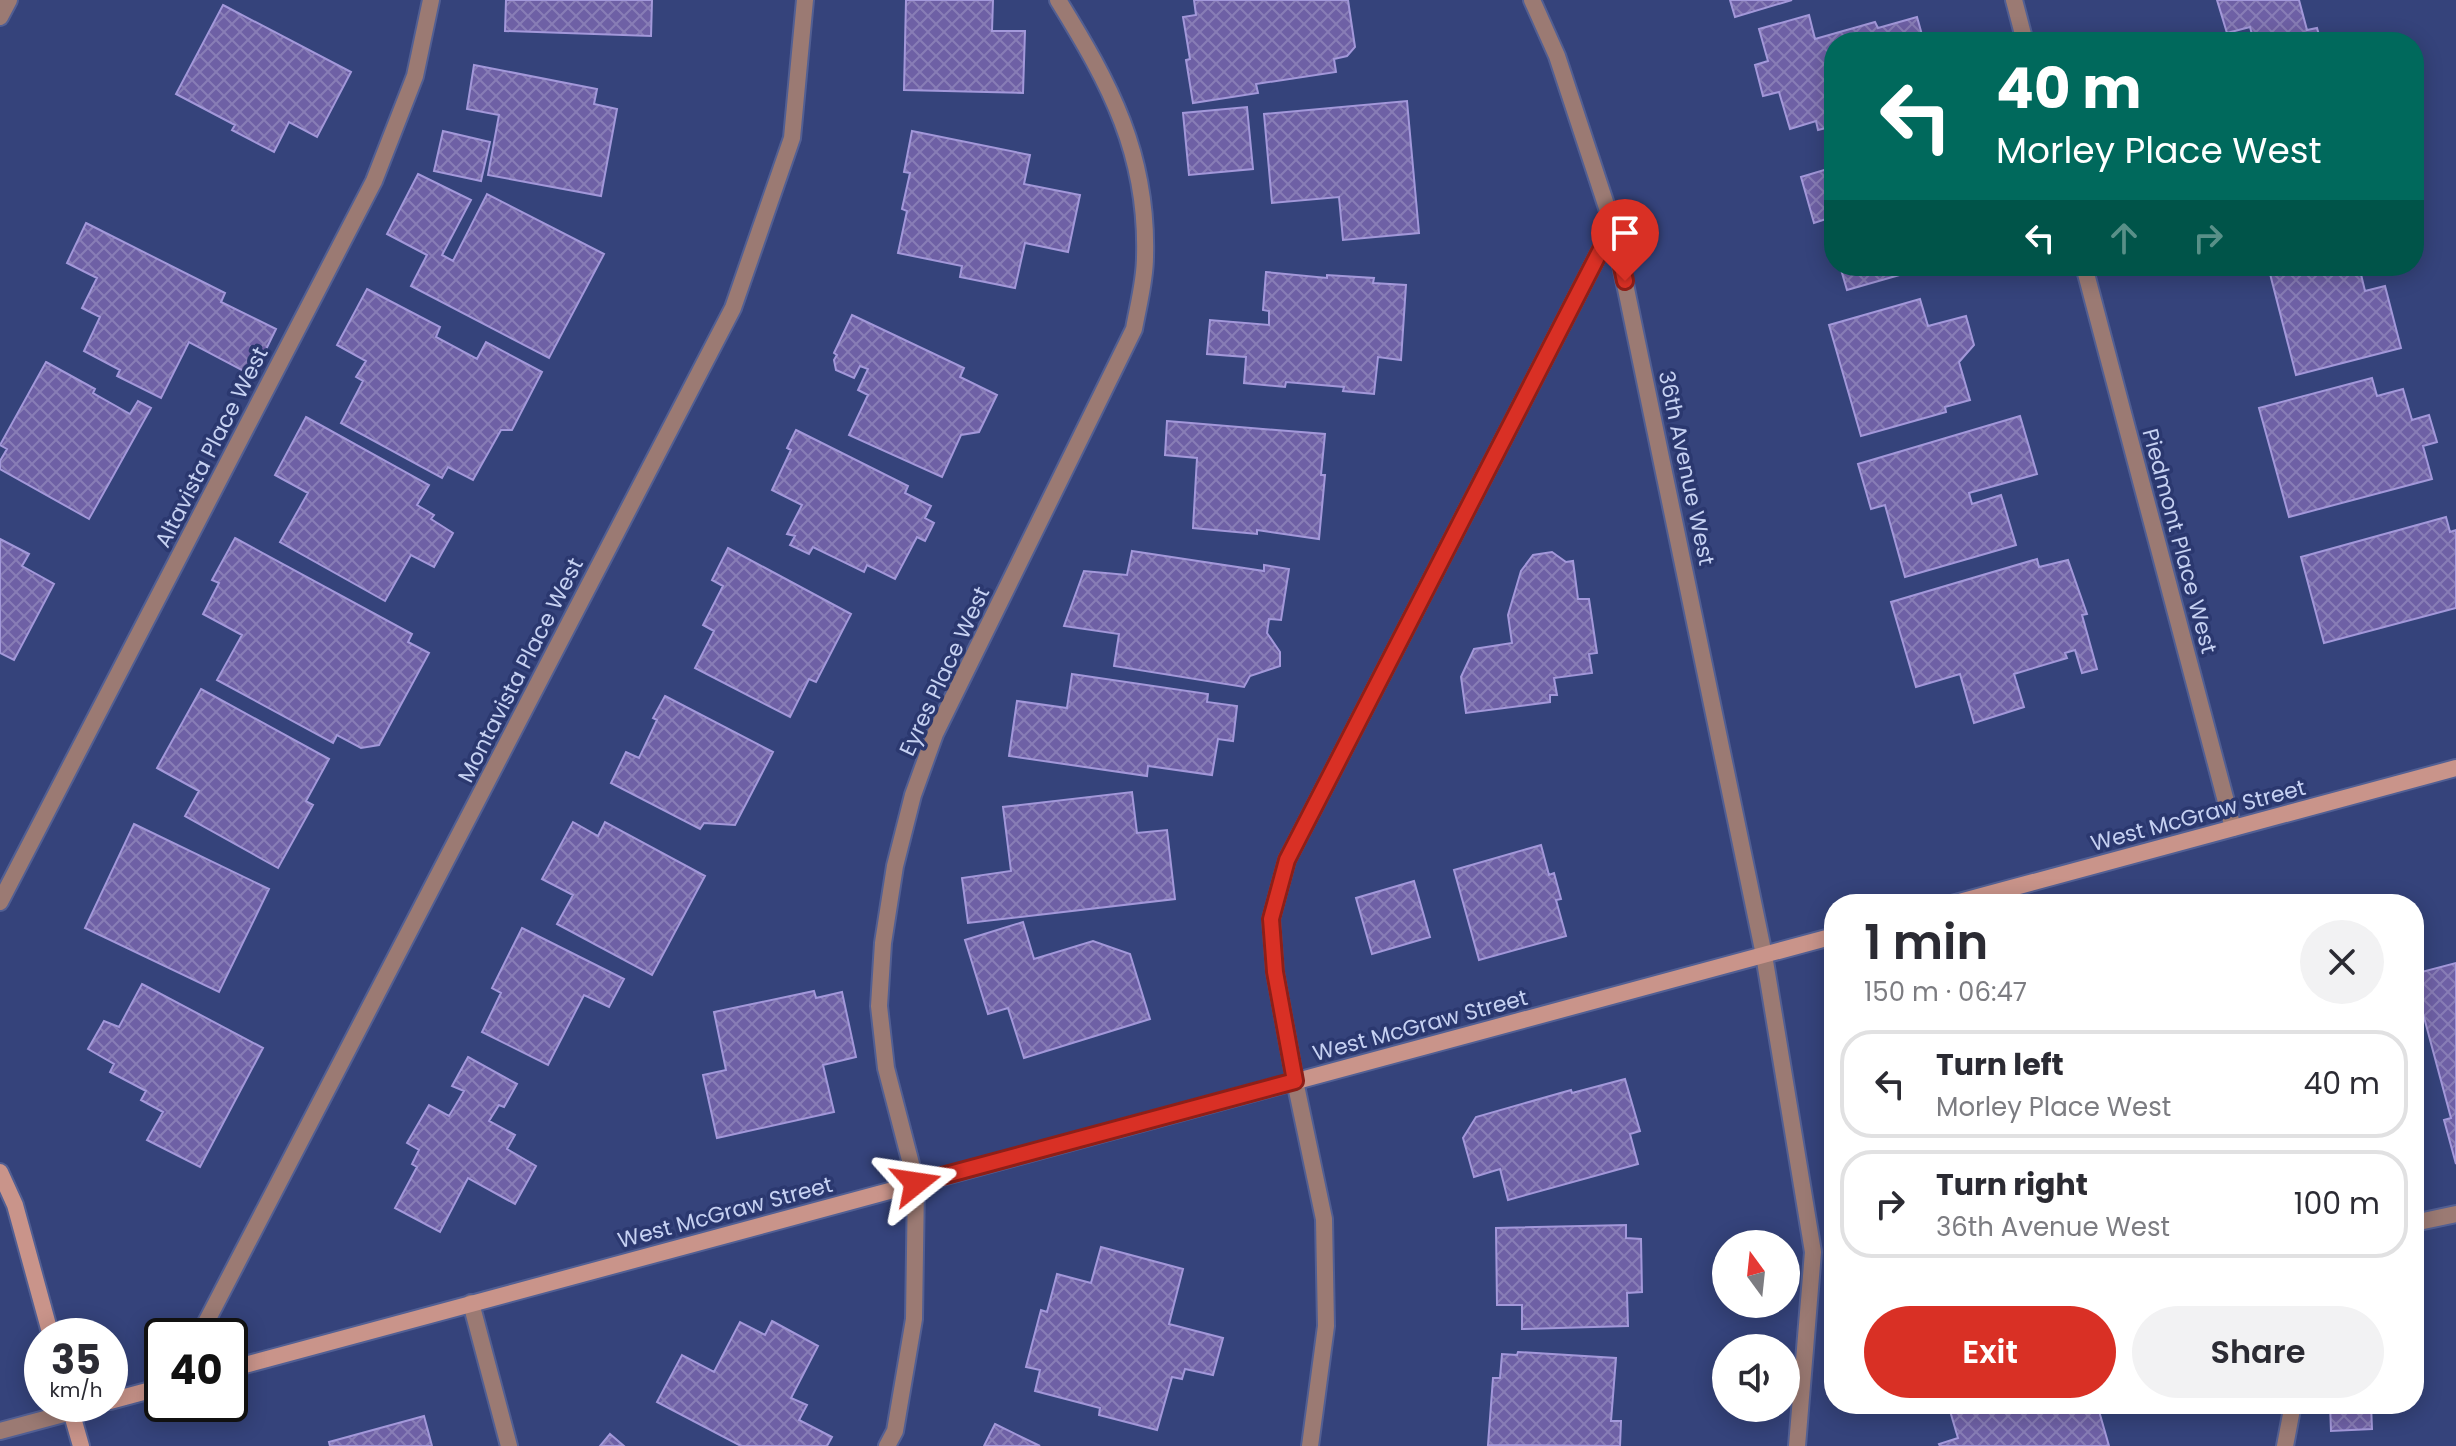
<!DOCTYPE html>
<html lang="en">
<head>
<meta charset="utf-8">
<style>
  body { margin:0; font-family:Poppins,sans-serif; background:#f2f2f3; color:#2b2b33; height:100vh; display:flex; flex-direction:column; font-size:30px; white-space:nowrap }
  * { box-sizing:border-box; margin:0 }
  p { font-size:26px; color:#7c7c81 }
  .icon { flex:none; width:44px; height:44px; fill:none; stroke:currentColor; stroke-width:2; stroke-linecap:round; stroke-linejoin:round }
  .map { position:relative; flex:1; overflow:hidden }
  .side { position:absolute; left:1824px; top:894px; width:600px; height:520px; display:flex; flex-direction:column; background:#fff; border-radius:32px; box-shadow:0 4px 20px #0003 }
  .side>* { flex:none }
  .guide { position:absolute; left:1824px; top:32px; width:600px; height:244px; border-radius:32px; box-shadow:0 4px 20px #0003; background:#00695c; color:#fff; overflow:hidden }
  .needle { width:52px; rotate:345deg }
  .controls { position:absolute; left:1712px; top:1230px; display:grid; gap:16px }
  .controls a { display:grid; place-items:center; width:88px; height:88px; border-radius:50%; background:#fff; box-shadow:0 4px 20px #0003; font-size:40px }
  .speed { position:absolute; left:24px; top:1318px; display:flex; gap:16px; font-size:40px; font-weight:700; text-align:center }
  .speed>* { display:grid; place-content:center; width:104px; height:104px; border-radius:50%; background:#fff; box-shadow:0 4px 20px #0003; line-height:1 }
  .speed small { font-size:20px; font-weight:400 }
  .speed .limit { border:4px solid #111; border-radius:12px; background:#fff; color:#111 }
  .pin { position:absolute; display:grid; place-items:center; width:68px; height:68px; color:#fff; margin:-82px -34px; border-radius:50% 50% 50% 0; rotate:-45deg; box-shadow:0 0 8px #0007 }
  .pin .icon { rotate:45deg }
  .me { position:absolute; width:88px; margin:-44px; rotate:75deg; stroke-linejoin:round; filter:drop-shadow(0 0 6px #0008) }
  .turn { display:flex; align-items:center; gap:28px; height:168px; padding:0 40px; font-size:36px }
  .turn .icon { width:104px; height:104px; stroke-width:2.5 }
  .turn b { display:block; font-size:56px; line-height:68px }
  .lanes { display:flex; align-items:center; height:76px; padding:0 40px; background:#0003; justify-content:center; gap:40px; direction:ltr }
  .lanes .off { opacity:.35 }
  .round { display:grid; place-items:center; flex:none; width:84px; height:84px; border-radius:42px; background:#f2f2f3 }
  .headline { display:flex; align-items:center; justify-content:space-between; height:136px; padding:0 40px }
  h1 { font-size:48px; font-weight:600; line-height:60px }
  .cta { display:flex; gap:16px; margin-top:auto; padding:16px 40px }
  .cta a { flex:1; height:92px; border-radius:48px; background:#d93025; color:#fff; font-size:32px; font-weight:600; line-height:92px; text-align:center }
  .cta a+a { background:#f2f2f3; color:#2b2b33 }
  ul { padding:0; list-style:none }
  li { display:flex; align-items:center; gap:24px; height:108px; margin:0 16px 12px; padding:0 24px; border:4px solid #e1e1e2; border-radius:32px }
  li div { flex:1 }
  li b { display:block; font-size:30px }
  li em { font-style:normal }
  .map>svg:first-child { display:block }
  .building { fill:url(#building-cross-hatch); stroke:#a398da; stroke-width:2 }
  .lines { fill:none; stroke-linecap:round; stroke-linejoin:round }
  .lane-casing { stroke:#525f93; stroke-width:20 }
  .street-casing { stroke:#525f93; stroke-width:20 }
  .secondary-casing { stroke:#525f93; stroke-width:20 }
  .lane { stroke:#9b7a73; stroke-width:16 }
  .street { stroke:#9b7a73; stroke-width:16 }
  .secondary { stroke:#c9948a; stroke-width:16 }
  .route-casing { stroke:#8d1f18; stroke-width:20 }
  .route { stroke:#d93025; stroke-width:14 }
  .labels { text-anchor:middle; stroke-width:7; stroke-linejoin:round; paint-order:stroke }
  .street-label { font-size:22px; fill:#c6d1f2; stroke:#2b386f }
</style>
</head>
<body>
<div class="map">
<svg width="2456" height="1446" viewBox="0 0 2456 1446">
  <defs>
    <pattern id="building-cross-hatch" width="8" height="8" patternUnits="userSpaceOnUse" patternTransform="scale(2)"><rect width="8" height="8" fill="#6e60a5"/><path d="M0 0l8 8M0 8l8-8" fill="none" stroke="#887db6"/></pattern>
  </defs>
  <rect width="100%" height="100%" fill="#35437b"/>
  <path class="building" d="M 506,0 L 652,0 L 651,36 L 505,31 Z
    M 906,0 L 993,0 L 992,31 L 1025,31 L 1023,93 L 904,90 Z
    M 1194,0 L 1348,0 L 1355,47 L 1347,56 L 1334,59 L 1336,72 L 1256,84 L 1258,93 L 1193,103 L 1186,60 L 1190,59 L 1183,17 L 1196,15 Z
    M 1730,0 L 1792,0 L 1735,17 Z
    M 2217,0 L 2299,0 L 2307,30 L 2317,28 L 2321,42 L 2254,42 L 2250,27 L 2227,33 Z
    M 223,5 L 351,72 L 317,137 L 289,122 L 274,152 L 232,130 L 235,125 L 176,94 Z
    M 1809,15 L 1815,39 L 1875,22 L 1878,28 L 1917,17 L 1924,42 L 1834,42 L 1834,126 L 1818,130 L 1816,121 L 1790,129 L 1779,92 L 1763,96 L 1755,65 L 1768,61 L 1759,29 Z
    M 474,65 L 597,89 L 594,104 L 617,109 L 601,196 L 488,175 L 499,115 L 467,109 Z
    M 1407,101 L 1419,233 L 1343,240 L 1339,197 L 1272,203 L 1264,114 Z
    M 1247,107 L 1253,169 L 1189,175 L 1183,113 Z
    M 443,131 L 490,142 L 481,181 L 434,171 Z
    M 912,131 L 1030,155 L 1024,184 L 1080,195 L 1068,252 L 1025,243 L 1015,288 L 960,277 L 962,266 L 898,253 L 907,211 L 902,209 L 910,173 L 904,172 Z
    M 1834,167 L 1834,246 L 1826,219 L 1814,223 L 1801,177 Z
    M 418,174 L 471,200 L 442,255 L 453,261 L 487,194 L 604,254 L 549,358 L 411,286 L 427,255 L 387,234 Z
    M 86,223 L 225,293 L 221,302 L 276,329 L 253,376 L 189,342 L 161,398 L 117,376 L 120,370 L 84,351 L 100,317 L 82,308 L 97,278 L 67,263 Z
    M 1840,266 L 1916,266 L 1917,270 L 1847,290 Z
    M 2268,266 L 2359,266 L 2365,291 L 2385,286 L 2401,348 L 2296,375 Z
    M 1266,272 L 1327,278 L 1327,275 L 1374,278 L 1373,283 L 1406,285 L 1401,360 L 1378,357 L 1374,394 L 1343,391 L 1344,387 L 1286,382 L 1285,387 L 1244,383 L 1246,357 L 1207,354 L 1210,320 L 1269,325 L 1269,311 L 1263,310 Z
    M 367,289 L 440,327 L 436,337 L 477,359 L 486,342 L 542,372 L 512,430 L 501,430 L 473,480 L 448,467 L 442,478 L 341,423 L 363,381 L 356,377 L 366,361 L 337,345 Z
    M 1920,299 L 1928,326 L 1966,316 L 1974,345 L 1959,362 L 1970,400 L 1945,407 L 1946,412 L 1861,436 L 1829,325 Z
    M 852,315 L 964,368 L 960,377 L 997,395 L 979,432 L 961,435 L 942,477 L 849,435 L 868,395 L 858,390 L 868,369 L 860,366 L 854,378 L 836,370 L 834,360 L 837,355 L 834,353 Z
    M 46,362 L 95,389 L 93,393 L 130,414 L 138,401 L 151,408 L 89,519 L 0,469 L 0,461 L 7,449 L 0,445 Z
    M 2372,378 L 2377,396 L 2403,389 L 2412,420 L 2429,415 L 2437,442 L 2423,446 L 2432,479 L 2289,517 L 2259,408 Z
    M 2020,416 L 2037,474 L 1969,493 L 1972,504 L 2001,495 L 2016,545 L 1905,577 L 1885,505 L 1871,509 L 1858,464 Z
    M 306,417 L 429,485 L 417,505 L 434,515 L 431,519 L 453,533 L 434,567 L 411,555 L 385,601 L 280,542 L 308,493 L 275,475 Z
    M 1167,421 L 1325,434 L 1321,475 L 1325,475 L 1319,539 L 1257,530 L 1257,534 L 1193,528 L 1197,458 L 1165,455 Z
    M 796,430 L 908,486 L 905,493 L 931,506 L 925,518 L 934,523 L 925,541 L 917,537 L 895,579 L 867,565 L 864,572 L 813,547 L 809,554 L 790,545 L 795,536 L 787,534 L 802,505 L 772,490 L 791,450 L 787,448 Z
    M 2446,517 L 2450,532 L 2456,530 L 2456,608 L 2324,643 L 2301,557 Z
    M 235,538 L 412,634 L 408,642 L 429,653 L 379,745 L 361,748 L 337,735 L 333,743 L 217,680 L 242,635 L 203,614 L 219,583 L 212,580 Z
    M 0,539 L 29,554 L 22,566 L 54,584 L 14,660 L 0,653 Z
    M 728,548 L 851,614 L 816,682 L 809,679 L 790,717 L 695,668 L 714,631 L 703,625 L 723,586 L 712,580 Z
    M 1132,551 L 1264,571 L 1264,565 L 1289,569 L 1281,620 L 1269,619 L 1267,633 L 1280,652 L 1280,666 L 1250,676 L 1244,687 L 1114,666 L 1119,634 L 1064,626 L 1084,571 L 1127,575 Z
    M 1552,552 L 1566,562 L 1573,561 L 1578,599 L 1589,599 L 1597,653 L 1589,654 L 1592,673 L 1554,678 L 1557,695 L 1550,695 L 1550,702 L 1466,713 L 1461,677 L 1474,649 L 1512,643 L 1508,615 L 1521,571 L 1533,555 Z
    M 2037,559 L 2039,567 L 2068,560 L 2087,614 L 2082,615 L 2097,669 L 2082,673 L 2075,650 L 2065,653 L 2067,658 L 2014,674 L 2024,707 L 1974,723 L 1960,674 L 1916,687 L 1891,602 Z
    M 1072,674 L 1208,694 L 1207,702 L 1237,706 L 1233,741 L 1218,739 L 1212,775 L 1148,766 L 1147,776 L 1009,756 L 1017,701 L 1067,708 Z
    M 201,689 L 329,759 L 306,801 L 313,805 L 278,868 L 185,816 L 199,791 L 157,768 Z
    M 665,696 L 773,752 L 735,825 L 704,823 L 700,829 L 611,783 L 626,752 L 639,758 L 657,720 L 653,718 Z
    M 1132,792 L 1137,833 L 1167,830 L 1175,899 L 968,923 L 962,878 L 1011,871 L 1003,807 Z
    M 573,822 L 598,836 L 605,822 L 705,876 L 652,975 L 557,924 L 573,895 L 542,879 Z
    M 134,824 L 269,889 L 219,992 L 85,928 Z
    M 1541,845 L 1549,875 L 1554,873 L 1561,899 L 1556,900 L 1566,936 L 1479,960 L 1454,870 Z
    M 1414,881 L 1430,937 L 1372,954 L 1356,898 Z
    M 1023,922 L 1034,959 L 1093,941 L 1130,954 L 1150,1019 L 1024,1058 L 1008,1008 L 988,1014 L 965,940 Z
    M 522,928 L 624,979 L 609,1007 L 584,995 L 548,1065 L 482,1032 L 501,993 L 492,988 Z
    M 2456,963 L 2456,1164 L 2444,1120 L 2451,1118 L 2414,980 L 2414,974 Z
    M 142,984 L 263,1048 L 200,1167 L 147,1140 L 163,1112 L 141,1100 L 146,1091 L 110,1072 L 114,1064 L 88,1049 L 104,1021 L 119,1027 Z
    M 814,991 L 816,998 L 842,992 L 856,1057 L 823,1065 L 834,1112 L 717,1138 L 703,1075 L 726,1070 L 714,1012 Z
    M 468,1057 L 517,1084 L 504,1107 L 499,1105 L 489,1121 L 515,1135 L 507,1149 L 536,1166 L 515,1204 L 468,1178 L 440,1232 L 395,1208 L 417,1167 L 412,1164 L 419,1150 L 407,1143 L 429,1105 L 449,1116 L 464,1091 L 452,1086 Z
    M 1625,1079 L 1640,1131 L 1630,1134 L 1638,1164 L 1508,1200 L 1500,1169 L 1474,1177 L 1463,1138 L 1476,1117 L 1571,1090 L 1572,1093 Z
    M 1626,1225 L 1626,1238 L 1641,1239 L 1642,1292 L 1627,1293 L 1628,1326 L 1522,1329 L 1522,1305 L 1497,1305 L 1496,1228 Z
    M 1101,1247 L 1183,1269 L 1169,1324 L 1223,1338 L 1213,1375 L 1185,1369 L 1182,1379 L 1172,1377 L 1157,1430 L 1099,1415 L 1100,1408 L 1035,1391 L 1040,1370 L 1026,1367 L 1041,1310 L 1047,1312 L 1057,1274 L 1091,1283 Z
    M 772,1321 L 818,1346 L 791,1398 L 807,1405 L 799,1420 L 832,1437 L 827,1446 L 741,1446 L 657,1402 L 682,1355 L 714,1372 L 740,1322 L 765,1335 Z
    M 1518,1352 L 1616,1358 L 1611,1421 L 1621,1421 L 1620,1446 L 1488,1445 L 1493,1378 L 1500,1378 L 1502,1354 L 1517,1355 Z
    M 1948,1404 L 2097,1404 L 2109,1446 L 1940,1446 L 1939,1444 L 1958,1438 Z
    M 2330,1404 L 2371,1404 L 2372,1429 L 2331,1431 Z
    M 424,1416 L 432,1446 L 330,1446 L 329,1442 Z
    M 995,1424 L 1040,1446 L 984,1446 Z
    M 610,1434 L 624,1446 L 600,1446 Z"/>
  <g class="lines">
    <defs>
      <path id="lane" d="M 2414,1223 L 2456,1214
        M 471,1303 L 509,1446
        M 2285,1446 L 2293,1404"/>
      <path id="street" d="M 1532,0 L 1557,56 L 1613,226 L 1764,955 L 1813,1252 L 1797,1446
        M 2014,0 L 2025,42
        M 0,17 L 9,0
        M 2084,266 L 2233,828
        M 0,902 L 374,181 L 415,76 L 431,0
        M 199,1336 L 733,308 L 792,138 L 805,0
        M 0,1431 L 71,1412
        M 887,1446 L 895,1431 L 914,1319 L 916,1183 L 886,1068 L 879,1006 L 883,943 L 895,866 L 913,795 L 935,734 L 1134,329 C 1138,306 1145,281 1145,257 C 1148,154 1110,84 1058,0
        M 1310,1446 L 1326,1326 L 1324,1219 L 1295,1081 L 1275,972 L 1271,919 L 1287,860 L 1613,226"/>
      <path id="secondary" d="M 1952,904 L 2456,768
        M 0,1172 L 15,1205 L 51,1336
        M 230,1369 L 1834,936
        M 110,1401 L 162,1387
        M 69,1404 L 81,1446
        M 71,1412 L 99,1404"/>
    </defs>
    <use href="#lane" class="lane-casing"/>
    <use href="#street" class="street-casing"/>
    <use href="#secondary" class="secondary-casing"/>
    <use href="#lane" class="lane"/>
    <use href="#street" class="street"/>
    <use href="#secondary" class="secondary"/>
  </g>
  <g class="lines">
    <defs>
      <path id="route" d="M 916,1183 L 1295,1081 L 1275,972 L 1271,919 L 1287,860 L 1613,226 L 1625,281"/>
    </defs>
    <use href="#route" class="route-casing"/>
    <use href="#route" class="route"/>
  </g>
  <g class="labels">
    <g class="street-label">
      <text transform="translate(211 447) rotate(-63)" y="8">Altavista Place West</text>
      <text transform="translate(1687 468) rotate(78)" y="8">36th Avenue West</text>
      <text transform="translate(2180 541) rotate(75)" y="8">Piedmont Place West</text>
      <text transform="translate(520 670) rotate(-63)" y="8">Montavista Place West</text>
      <text transform="translate(944 671) rotate(-65)" y="8">Eyres Place West</text>
      <text transform="translate(2198 815) rotate(-15)" y="8">West McGraw Street</text>
      <text transform="translate(1420 1025) rotate(-15)" y="8">West McGraw Street</text>
      <text transform="translate(725 1212) rotate(-15)" y="8">West McGraw Street</text>
    </g>
  </g>
</svg>
<div class="controls">
<a><svg class="needle" viewBox="-14 -14 28 28"><path d="M0-13l5 13h-10z" fill="#e53935"/><path d="M0 13l5-13h-10z" fill="#7c7c81"/></svg></a>
<a><svg class="icon" aria-label="sound" viewBox="0 0 24 24"><path d="M4 9h4l5-4v14l-5-4H4zM17 9q2 3 0 6"/></svg></a>
</div>
<div class="speed"><div>35<small>km/h</small></div><div class="limit">40</div></div>
<div class="pin" style="left:1625px;top:281px;background:#d93025"><svg class="icon" aria-label="arrive" viewBox="0 0 24 24"><path d="M6 21V4h12l-3 4 3 4H6"/></svg></div>
<svg class="me" style="left:916px;top:1183px" viewBox="-20 -20 40 40"><path d="M0-17L14 15 0 8-14 15z" fill="#d93025" stroke="#fff" stroke-width="4"/></svg>
<div class="guide">
<div class="turn"><svg class="icon" aria-label="left" viewBox="0 0 24 24"><path d="M17 20v-9H6M10 6l-5 5 5 5"/></svg><div><b>40 m</b>Morley Place West</div></div>
<div class="lanes"><svg class="icon" aria-label="left" viewBox="0 0 24 24"><path d="M17 20v-9H6M10 6l-5 5 5 5"/></svg><svg class="icon off" aria-label="ahead" viewBox="0 0 24 24"><path d="M12 20V5M6 11l6-6 6 6"/></svg><svg class="icon off" aria-label="right" viewBox="0 0 24 24"><path d="M7 20v-9h11M14 6l5 5-5 5"/></svg></div>
</div>
<section class="side">
<div class="headline"><div><h1>1 min</h1><p>150 m · 06:47</p></div><a class="round"><svg class="icon" aria-label="close" viewBox="0 0 24 24"><path d="M6 6l12 12M18 6L6 18"/></svg></a></div>
<ul>
<li><svg class="icon" aria-label="left" viewBox="0 0 24 24"><path d="M17 20v-9H6M10 6l-5 5 5 5"/></svg><div><b>Turn left</b><p>Morley Place West</p></div><em>40 m</em></li>
<li><svg class="icon" aria-label="right" viewBox="0 0 24 24"><path d="M7 20v-9h11M14 6l5 5-5 5"/></svg><div><b>Turn right</b><p>36th Avenue West</p></div><em>100 m</em></li>
</ul>
<div class="cta"><a>Exit</a><a>Share</a></div>
</section>
</div>
</body>
</html>
